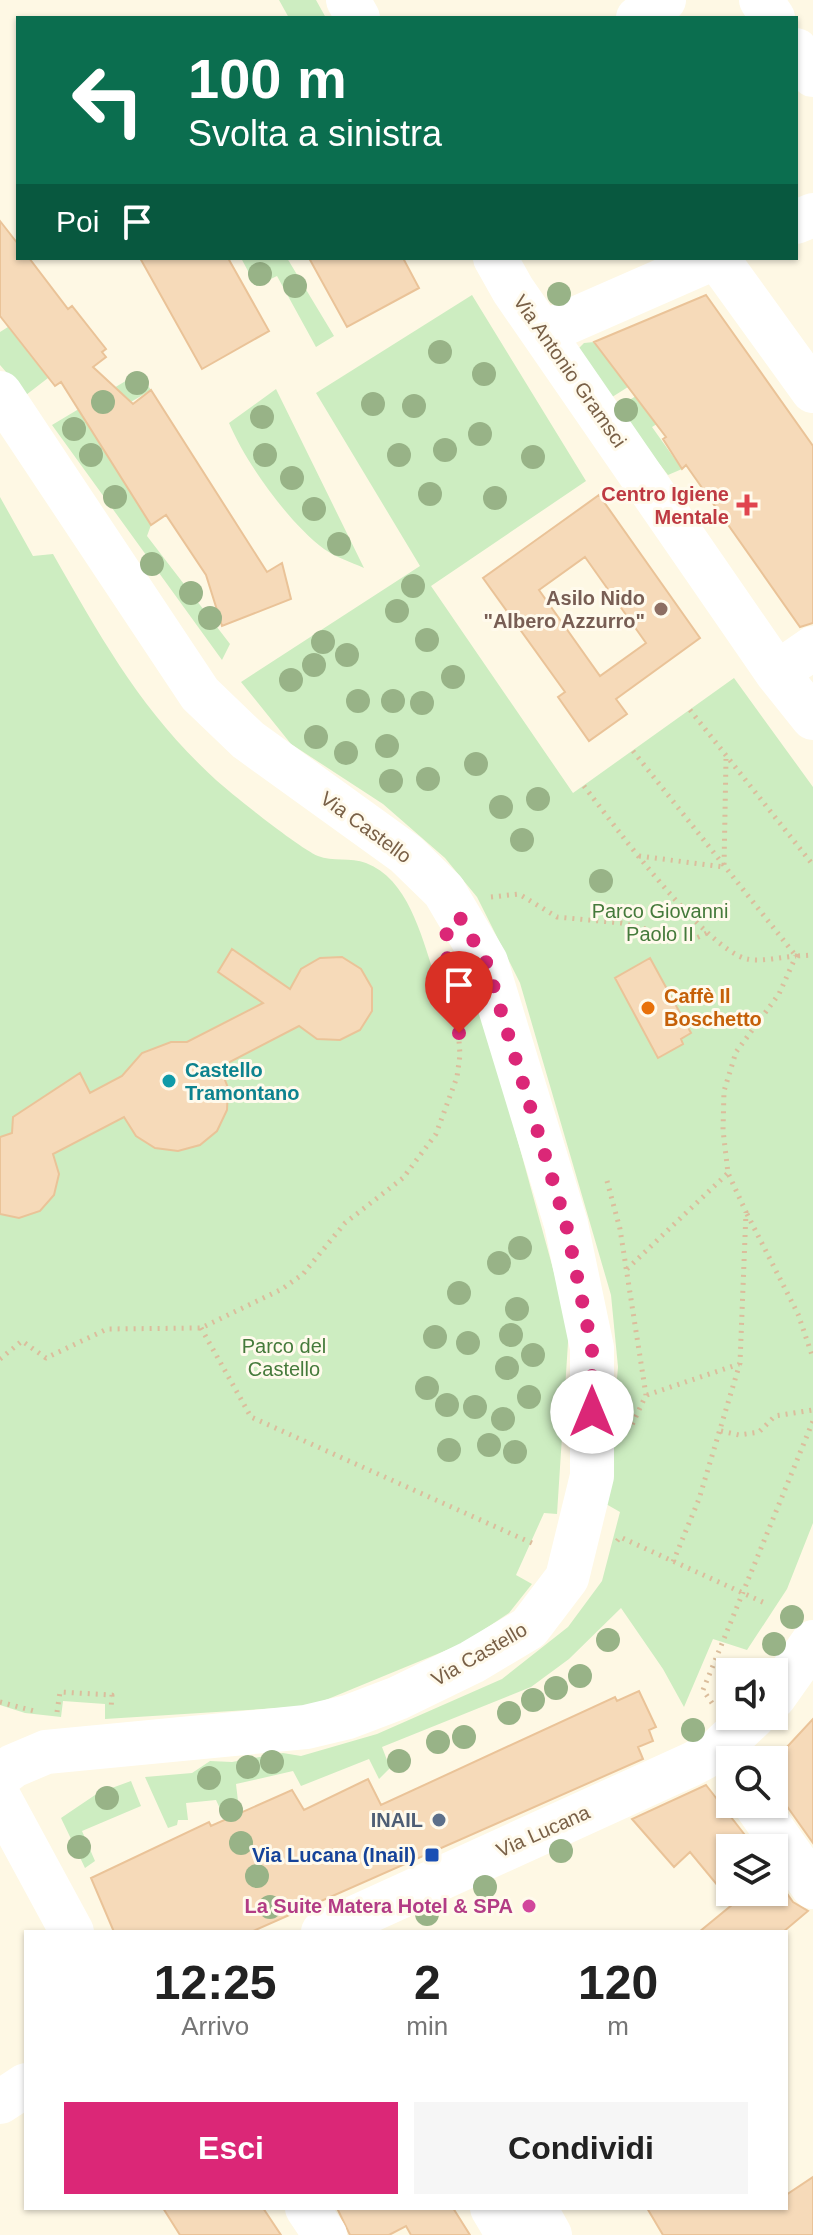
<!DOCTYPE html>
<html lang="it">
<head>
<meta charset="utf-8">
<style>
  body { margin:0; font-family:Arial,sans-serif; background:#f6f6f6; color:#222; height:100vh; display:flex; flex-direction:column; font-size:30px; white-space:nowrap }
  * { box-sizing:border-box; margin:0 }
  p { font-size:26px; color:#767676 }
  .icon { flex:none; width:44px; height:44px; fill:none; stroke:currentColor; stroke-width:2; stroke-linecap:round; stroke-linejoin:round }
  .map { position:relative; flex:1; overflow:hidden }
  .panel { position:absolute; left:24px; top:1930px; width:764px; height:280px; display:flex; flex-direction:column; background:#fff; border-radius:0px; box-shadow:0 2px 6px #0004 }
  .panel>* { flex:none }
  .banner { position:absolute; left:16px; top:16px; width:782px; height:244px; border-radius:0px; box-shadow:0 2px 6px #0004; background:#0b6e4f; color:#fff; overflow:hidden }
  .tools { position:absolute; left:716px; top:1658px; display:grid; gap:16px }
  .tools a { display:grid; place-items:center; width:72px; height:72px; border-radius:0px; background:#fff; box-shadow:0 2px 6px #0004; font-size:40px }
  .pin { position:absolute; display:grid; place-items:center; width:68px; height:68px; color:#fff; margin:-82px -34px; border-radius:50% 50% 50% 0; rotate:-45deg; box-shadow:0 0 8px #0007 }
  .pin .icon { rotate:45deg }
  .me { position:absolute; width:88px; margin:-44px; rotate:0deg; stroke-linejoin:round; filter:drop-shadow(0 0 6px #0008) }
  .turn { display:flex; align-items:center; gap:28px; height:168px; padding:0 40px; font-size:36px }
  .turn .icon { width:104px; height:104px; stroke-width:2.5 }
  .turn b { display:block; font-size:56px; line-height:68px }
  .then { display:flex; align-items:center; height:76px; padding:0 40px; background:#0003; gap:16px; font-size:30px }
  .eta { display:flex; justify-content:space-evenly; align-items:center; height:136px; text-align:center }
  .eta b { font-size:48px; font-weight:700; line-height:56px }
  .button { display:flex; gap:16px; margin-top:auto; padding:16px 40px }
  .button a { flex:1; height:92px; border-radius:0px; background:#db2777; color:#fff; font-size:32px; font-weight:700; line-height:92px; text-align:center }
  .button a+a { background:#f6f6f6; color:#222 }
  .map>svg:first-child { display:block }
  .green { fill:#cdedc1 }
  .building { fill:#f6dab9; stroke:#eac398; stroke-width:2; fill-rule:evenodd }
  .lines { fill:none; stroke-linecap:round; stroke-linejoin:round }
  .path { stroke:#dbbd9c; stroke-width:5; stroke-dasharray:2 6; stroke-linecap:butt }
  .minor { stroke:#fff; stroke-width:44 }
  .tree { fill:#98b387 }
  .route { stroke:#db2777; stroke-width:14; stroke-dasharray:0 25.2 }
  .health-dot { fill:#e0444e; stroke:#fffaec; stroke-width:3 }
  .education-dot { fill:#8d6e63; stroke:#fffaec; stroke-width:3 }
  .food-dot { fill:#e8710a; stroke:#fffaec; stroke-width:3 }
  .culture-dot { fill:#0f9aa8; stroke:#fffaec; stroke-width:3 }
  .service-dot { fill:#5c6f8a; stroke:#fffaec; stroke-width:3 }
  .transit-dot { fill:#1a4fb4; stroke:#fffaec; stroke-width:3 }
  .hotel-dot { fill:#d1479c; stroke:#fffaec; stroke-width:3 }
  .labels { text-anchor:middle; stroke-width:6; stroke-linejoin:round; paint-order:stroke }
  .street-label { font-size:20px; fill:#796047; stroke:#fffaec }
  .health-label { font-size:20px; font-weight:bold; fill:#be3a42; stroke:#fffaec; text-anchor:end }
  .education-label { font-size:20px; font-weight:bold; fill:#785e54; stroke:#fffaec; text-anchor:end }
  .park-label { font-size:20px; fill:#457a3b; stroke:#fffaec }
  .food-label { font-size:20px; font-weight:bold; fill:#c56008; stroke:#fffaec; text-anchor:start }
  .culture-label { font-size:20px; font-weight:bold; fill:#0d838f; stroke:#fffaec; text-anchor:start }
  .service-label { font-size:20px; font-weight:bold; fill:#4e5e75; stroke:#fffaec; text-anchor:end }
  .transit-label { font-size:20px; font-weight:bold; fill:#164399; stroke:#fffaec; text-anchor:end }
  .hotel-label { font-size:20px; font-weight:bold; fill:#b23c85; stroke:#fffaec; text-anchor:end }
</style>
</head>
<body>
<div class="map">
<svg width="813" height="2235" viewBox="0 0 813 2235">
  <rect width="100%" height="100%" fill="#fef8e4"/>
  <path class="green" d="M 279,0 L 316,0 L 326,18 L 289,18 Z
    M 241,258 L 287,258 L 334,336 L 316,347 L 277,276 L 256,286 Z
    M 472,295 L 586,481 L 431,586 L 573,793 L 734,678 L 813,787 L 813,1523 L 787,1589 L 747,1650 L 713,1639 L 684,1707 L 663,1669 L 621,1608 L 569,1659 L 531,1687 L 382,1747 L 390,1768 L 379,1779 L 369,1759 L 301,1786 L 293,1771 L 236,1784 L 241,1827 L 230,1830 L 216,1800 L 186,1803 L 188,1820 L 178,1820 L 177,1825 L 168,1828 L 145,1777 L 192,1773 L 210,1761 L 232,1762 L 283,1753 L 301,1756 L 377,1734 L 502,1679 L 568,1627 L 602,1581 L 620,1512 L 606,1504 L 618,1367 L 611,1295 L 520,983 L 477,897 L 445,858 L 383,804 L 291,744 L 241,682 L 420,566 L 316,393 Z
    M 8,327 L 48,378 L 26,395 L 0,365 L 0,332 Z
    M 594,342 L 628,387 L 609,399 L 575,352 L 584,343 Z
    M 139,373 L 151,390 L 89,427 L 151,525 L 147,536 L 230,644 L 222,660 L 52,425 Z
    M 276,389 L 364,568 C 351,562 335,557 324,549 C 288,522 246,463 229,423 Z
    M 636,396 L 657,424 L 652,427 L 682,469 L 668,475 L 616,408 Z
    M 0,497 L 33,556 L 53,554 C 103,641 141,711 216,780 C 234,796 298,847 318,856 C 332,862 351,857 366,863 C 408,879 421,935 434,973 L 457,964 L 478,996 L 569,1327 L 557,1514 L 544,1513 L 516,1575 L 532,1584 L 509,1613 L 464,1643 L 311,1706 L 105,1719 L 105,1704 L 63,1701 L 61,1717 L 25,1713 L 0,1705 Z
    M 131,1781 L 141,1806 L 82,1831 L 95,1861 L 85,1868 L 61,1818 L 98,1793 Z"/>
  <path class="building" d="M 0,221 L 18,244 L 18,258 L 29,258 L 68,309 L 72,306 L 106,349 L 102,352 L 106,357 L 93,367 L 133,404 L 151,390 L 267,572 L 282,563 L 291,599 L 222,626 L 206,575 L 166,515 L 151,525 L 61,382 L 55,386 L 0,316 Z
    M 140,258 L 228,258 L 269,331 L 202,369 Z
    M 309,258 L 403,258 L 419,288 L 347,327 Z
    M 706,295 L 813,446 L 813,623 L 800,627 L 686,465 L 682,469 L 663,439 L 666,437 L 594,342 Z
    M 599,495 L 700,638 L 616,699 L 627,714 L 589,741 L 558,697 L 565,692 L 483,578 ZM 585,557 L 646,643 L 600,676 L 539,590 Z
    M 232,949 L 290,989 L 301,969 L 320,958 L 342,957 L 361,969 L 372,988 L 372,1011 L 360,1030 L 340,1040 L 317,1039 L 299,1026 L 220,1067 L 228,1088 L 227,1110 L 217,1131 L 200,1145 L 178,1151 L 155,1148 L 136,1136 L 124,1117 L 53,1154 L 59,1174 L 54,1195 L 40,1211 L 19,1218 L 0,1214 L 0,1137 L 12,1133 L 13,1117 L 80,1073 L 90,1093 L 122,1076 L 142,1053 L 171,1042 L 187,1042 L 263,1003 L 218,972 Z
    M 650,958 L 691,1033 L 681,1039 L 683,1044 L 658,1058 L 615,978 Z
    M 639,1691 L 656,1727 L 649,1730 L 653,1741 L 638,1747 L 643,1759 L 251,1932 L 114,1932 L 91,1878 L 209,1822 L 211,1826 L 292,1790 L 304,1810 L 368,1779 L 381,1805 L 615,1697 L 617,1701 Z
    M 813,1719 L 813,1843 L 774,1788 L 774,1761 Z
    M 706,1785 L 755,1848 L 730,1848 L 730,1892 L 774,1892 L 774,1875 L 793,1902 L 808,1911 L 783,1932 L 699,1932 L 733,1904 L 690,1852 L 674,1867 L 632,1819 Z
    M 813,2177 L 813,2235 L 663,2235 L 647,2208 L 786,2208 L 786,2195 Z
    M 163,2208 L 263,2208 L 281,2235 L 180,2235 Z
    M 337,2208 L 453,2208 L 470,2235 L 411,2235 L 406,2226 L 389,2235 L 350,2235 Z"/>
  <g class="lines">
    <path class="path" d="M 690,710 L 813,865
      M 633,751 L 796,956 L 813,955
      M 584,786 C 613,824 705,949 747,959 C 761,962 782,957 796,956 L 779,994 L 736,1052 L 724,1091 L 723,1130 L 728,1173 L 746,1212 L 740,1363 L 699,1499 L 673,1562
      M 639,856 L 724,867 L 726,759
      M 491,897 L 519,894 L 557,917 L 621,923 L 692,940 L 707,933
      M 607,1181 L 620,1229 L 646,1395 L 632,1425
      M 747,1214 L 798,1314 L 813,1358
      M 627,1269 L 728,1173
      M 201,1328 L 251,1417 L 534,1544
      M 0,1359 L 22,1341 L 46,1358 L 107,1329 L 201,1328 L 282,1289 L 303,1274 L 345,1223 L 403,1178 L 436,1134 L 457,1077 L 460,1055 L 457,1011
      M 647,1395 L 739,1364
      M 721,1431 L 739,1435 L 759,1432 L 775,1416 L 813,1410
      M 617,1541 L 620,1537 L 767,1604
      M 0,1702 L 38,1712
      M 712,1703 L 703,1690 L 813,1421
      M 57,1712 L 60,1692 L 112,1695 L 111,1709"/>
    <path class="minor" d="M 348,0 L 358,18
      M 761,0 L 773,18
      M 638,18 L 664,0
      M 796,50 L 813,75
      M 796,222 L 813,215
      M 495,258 L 513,290 L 777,673 L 813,718
      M 717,258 L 813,391
      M 543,333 L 714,258
      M 0,393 L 200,694 L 248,740 L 406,854 L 444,891 L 486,962 L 566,1224 L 592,1348 L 592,1476 L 567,1578 L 529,1628 L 472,1662 L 398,1698 L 348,1717 L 306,1727 L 46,1752 L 13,1766 L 0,1776
      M 777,673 L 813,648
      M 774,1697 L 813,1642
      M 0,1799 L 72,1932
      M 755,1804 L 813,1887
      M 323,1932 L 692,1764 L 718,1750 L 754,1716
      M 0,2102 L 26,2085
      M 307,2208 L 325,2235
      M 492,2208 L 508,2235
      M 535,2208 L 550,2235"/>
  </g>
  <g class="tree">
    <circle cx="260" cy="274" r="12"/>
    <circle cx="295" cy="286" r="12"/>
    <circle cx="559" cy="294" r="12"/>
    <circle cx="440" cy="352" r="12"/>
    <circle cx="484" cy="374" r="12"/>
    <circle cx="137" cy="383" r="12"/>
    <circle cx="103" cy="402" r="12"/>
    <circle cx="373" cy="404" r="12"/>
    <circle cx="414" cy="406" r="12"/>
    <circle cx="626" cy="410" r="12"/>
    <circle cx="262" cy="417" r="12"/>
    <circle cx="74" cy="429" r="12"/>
    <circle cx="480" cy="434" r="12"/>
    <circle cx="445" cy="450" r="12"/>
    <circle cx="91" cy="455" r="12"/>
    <circle cx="265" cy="455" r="12"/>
    <circle cx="399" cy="455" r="12"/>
    <circle cx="533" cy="457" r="12"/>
    <circle cx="292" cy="478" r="12"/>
    <circle cx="430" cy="494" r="12"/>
    <circle cx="115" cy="497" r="12"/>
    <circle cx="495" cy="498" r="12"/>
    <circle cx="314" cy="509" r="12"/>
    <circle cx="339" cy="544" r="12"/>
    <circle cx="152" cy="564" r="12"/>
    <circle cx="413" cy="586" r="12"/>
    <circle cx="191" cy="593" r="12"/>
    <circle cx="397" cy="611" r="12"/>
    <circle cx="210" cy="618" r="12"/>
    <circle cx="427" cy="640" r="12"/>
    <circle cx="323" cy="642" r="12"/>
    <circle cx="347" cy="655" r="12"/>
    <circle cx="314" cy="665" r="12"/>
    <circle cx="453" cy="677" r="12"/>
    <circle cx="291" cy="680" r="12"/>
    <circle cx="358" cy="701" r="12"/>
    <circle cx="393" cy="701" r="12"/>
    <circle cx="422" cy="703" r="12"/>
    <circle cx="316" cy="737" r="12"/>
    <circle cx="387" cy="746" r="12"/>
    <circle cx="346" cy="753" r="12"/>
    <circle cx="476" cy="764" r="12"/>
    <circle cx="428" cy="779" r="12"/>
    <circle cx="391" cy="781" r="12"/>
    <circle cx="538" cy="799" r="12"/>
    <circle cx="501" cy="807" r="12"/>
    <circle cx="522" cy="840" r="12"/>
    <circle cx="601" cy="881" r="12"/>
    <circle cx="520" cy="1248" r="12"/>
    <circle cx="499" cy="1263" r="12"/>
    <circle cx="459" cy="1293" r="12"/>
    <circle cx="517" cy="1309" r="12"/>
    <circle cx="511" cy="1335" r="12"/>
    <circle cx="435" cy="1337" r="12"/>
    <circle cx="468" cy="1343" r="12"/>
    <circle cx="533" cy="1355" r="12"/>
    <circle cx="507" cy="1368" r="12"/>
    <circle cx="427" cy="1388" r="12"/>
    <circle cx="529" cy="1397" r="12"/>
    <circle cx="447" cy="1405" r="12"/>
    <circle cx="475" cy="1407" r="12"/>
    <circle cx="503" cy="1419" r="12"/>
    <circle cx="489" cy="1445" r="12"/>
    <circle cx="449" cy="1450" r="12"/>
    <circle cx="515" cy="1452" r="12"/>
    <circle cx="792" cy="1617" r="12"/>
    <circle cx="608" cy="1640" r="12"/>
    <circle cx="774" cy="1644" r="12"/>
    <circle cx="580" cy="1676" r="12"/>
    <circle cx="556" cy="1688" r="12"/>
    <circle cx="533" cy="1700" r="12"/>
    <circle cx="509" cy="1713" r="12"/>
    <circle cx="693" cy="1730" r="12"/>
    <circle cx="464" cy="1737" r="12"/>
    <circle cx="438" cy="1742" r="12"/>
    <circle cx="399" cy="1761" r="12"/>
    <circle cx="272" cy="1762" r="12"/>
    <circle cx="248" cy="1767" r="12"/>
    <circle cx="209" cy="1778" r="12"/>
    <circle cx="107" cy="1798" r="12"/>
    <circle cx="231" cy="1810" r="12"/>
    <circle cx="241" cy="1843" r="12"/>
    <circle cx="79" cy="1847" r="12"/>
    <circle cx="561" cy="1851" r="12"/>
    <circle cx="257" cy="1876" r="12"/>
    <circle cx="485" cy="1887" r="12"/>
    <circle cx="270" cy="1907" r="12"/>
    <circle cx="427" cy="1914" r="12"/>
  </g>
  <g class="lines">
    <path class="route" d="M 459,1033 L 444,938 L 459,916 L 486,962 L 566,1224 L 592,1348 L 592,1412"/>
  </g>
  <path class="health-dot" d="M743 493h8v8h8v8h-8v8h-8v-8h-8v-8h8z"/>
  <circle class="education-dot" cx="661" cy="609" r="8"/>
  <circle class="food-dot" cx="648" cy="1008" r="8"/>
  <circle class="culture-dot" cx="169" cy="1081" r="8"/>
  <circle class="service-dot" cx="439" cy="1820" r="8"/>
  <rect class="transit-dot" x="424" y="1847" width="16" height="16" rx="4"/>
  <circle class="hotel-dot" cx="529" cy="1906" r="8"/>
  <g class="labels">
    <g class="street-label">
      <text transform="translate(570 371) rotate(55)" y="7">Via Antonio Gramsci</text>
      <text transform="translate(366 827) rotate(36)" y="7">Via Castello</text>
      <text transform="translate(479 1654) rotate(-30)" y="7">Via Castello</text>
      <text transform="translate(543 1831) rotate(-24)" y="7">Via Lucana</text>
    </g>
    <g class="health-label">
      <text x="729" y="501">Centro Igiene<tspan x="729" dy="23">Mentale</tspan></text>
    </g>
    <g class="education-label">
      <text x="645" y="605">Asilo Nido<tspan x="645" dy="23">"Albero Azzurro"</tspan></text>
    </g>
    <g class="park-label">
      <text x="660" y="918">Parco Giovanni<tspan x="660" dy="23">Paolo II</tspan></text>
      <text x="284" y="1353">Parco del<tspan x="284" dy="23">Castello</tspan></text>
    </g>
    <g class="food-label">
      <text x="664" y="1003">Caffè Il<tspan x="664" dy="23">Boschetto</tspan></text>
    </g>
    <g class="culture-label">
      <text x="185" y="1077">Castello<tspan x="185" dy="23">Tramontano</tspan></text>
    </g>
    <g class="service-label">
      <text x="423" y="1827">INAIL</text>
    </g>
    <g class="transit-label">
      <text x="416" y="1862">Via Lucana (Inail)</text>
    </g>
    <g class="hotel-label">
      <text x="513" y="1913">La Suite Matera Hotel &amp; SPA</text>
    </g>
  </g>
</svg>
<div class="tools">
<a><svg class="icon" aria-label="sound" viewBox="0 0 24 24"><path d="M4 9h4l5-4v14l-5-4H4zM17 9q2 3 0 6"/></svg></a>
<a><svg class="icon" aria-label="search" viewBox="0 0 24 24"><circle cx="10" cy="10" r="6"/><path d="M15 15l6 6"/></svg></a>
<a><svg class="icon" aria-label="layers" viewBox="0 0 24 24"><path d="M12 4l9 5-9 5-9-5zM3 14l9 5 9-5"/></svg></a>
</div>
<div class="pin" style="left:459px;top:1033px;background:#d93025"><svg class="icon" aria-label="arrive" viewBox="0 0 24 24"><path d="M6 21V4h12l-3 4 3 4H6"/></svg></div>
<svg class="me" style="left:592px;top:1412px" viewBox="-20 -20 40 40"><circle r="19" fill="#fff"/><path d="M0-13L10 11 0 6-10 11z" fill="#db2777"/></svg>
<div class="banner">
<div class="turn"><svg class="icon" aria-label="left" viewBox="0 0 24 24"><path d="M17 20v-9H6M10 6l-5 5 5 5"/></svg><div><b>100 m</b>Svolta a sinistra</div></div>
<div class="then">Poi<svg class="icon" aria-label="arrive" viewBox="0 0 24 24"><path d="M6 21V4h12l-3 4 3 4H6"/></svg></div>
</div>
<section class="panel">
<div class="eta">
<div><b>12:25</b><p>Arrivo</p></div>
<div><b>2</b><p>min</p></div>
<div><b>120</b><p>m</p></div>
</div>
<div class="button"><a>Esci</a><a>Condividi</a></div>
</section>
</div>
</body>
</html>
